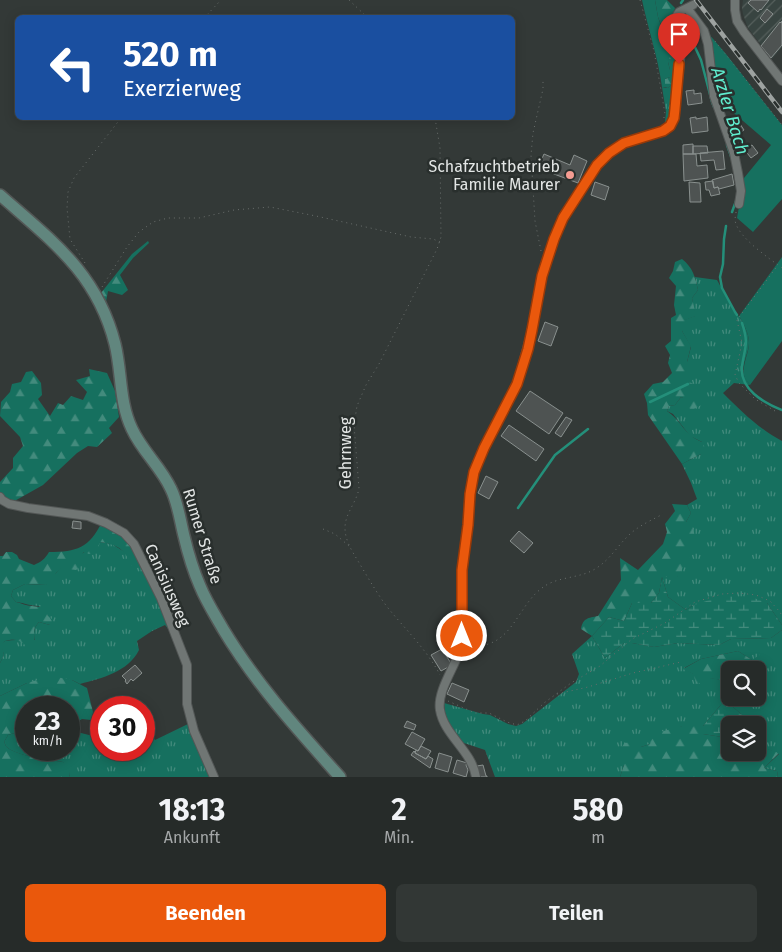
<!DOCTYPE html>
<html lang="de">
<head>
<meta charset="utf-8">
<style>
  body { margin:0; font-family:"Fira Sans",sans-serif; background:#323735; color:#f1f3f6; height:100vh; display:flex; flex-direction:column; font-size:19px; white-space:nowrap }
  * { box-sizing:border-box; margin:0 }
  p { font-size:16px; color:#a4a7a8 }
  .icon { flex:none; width:28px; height:28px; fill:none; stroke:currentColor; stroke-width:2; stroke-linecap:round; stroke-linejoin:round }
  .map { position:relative; height:777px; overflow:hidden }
  .sheet { display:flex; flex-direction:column; background:#262b29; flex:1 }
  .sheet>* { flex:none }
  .top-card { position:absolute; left:15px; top:15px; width:500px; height:105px; border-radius:8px; box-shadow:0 2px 12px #0003,0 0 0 1px #424746; background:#1a4fa0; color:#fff; overflow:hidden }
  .buttons { position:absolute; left:721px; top:661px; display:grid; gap:10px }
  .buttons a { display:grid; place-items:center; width:45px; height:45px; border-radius:8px; background:#262b29; box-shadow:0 2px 12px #0003,0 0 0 1px #424746; font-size:25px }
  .speed { position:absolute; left:15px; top:696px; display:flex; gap:10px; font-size:25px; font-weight:700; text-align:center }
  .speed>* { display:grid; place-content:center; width:65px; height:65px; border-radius:50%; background:#262b29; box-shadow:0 2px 12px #0003,0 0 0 1px #424746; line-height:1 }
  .speed small { font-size:12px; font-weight:400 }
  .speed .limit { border:8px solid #d22; background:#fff; color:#111 }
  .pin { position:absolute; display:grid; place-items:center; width:42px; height:42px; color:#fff; margin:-51px -21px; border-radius:50% 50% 50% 0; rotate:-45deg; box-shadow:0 0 5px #0007 }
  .pin .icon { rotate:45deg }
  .me { position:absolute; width:55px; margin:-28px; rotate:0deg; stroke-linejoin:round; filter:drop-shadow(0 0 4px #0008) }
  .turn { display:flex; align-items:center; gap:18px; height:105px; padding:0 25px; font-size:22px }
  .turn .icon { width:65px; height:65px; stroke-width:2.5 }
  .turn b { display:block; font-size:35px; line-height:42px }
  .eta { display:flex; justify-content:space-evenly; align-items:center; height:85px; text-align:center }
  .eta b { font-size:30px; font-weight:700; line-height:35px }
  .button { display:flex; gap:10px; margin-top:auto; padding:10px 25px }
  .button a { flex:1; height:58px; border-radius:8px; background:#ea580c; color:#fff; font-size:20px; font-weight:700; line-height:58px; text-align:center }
  .button a+a { background:#323735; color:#f1f3f6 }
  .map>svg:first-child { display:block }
  .industrial { fill:url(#industrial-furrows) }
  .grass { fill:url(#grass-tufts) }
  .forest { fill:url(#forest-firs) }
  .wetland { fill:url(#wetland-marsh) }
  .green { fill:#16705f }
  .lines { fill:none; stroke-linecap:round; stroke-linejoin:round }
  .stream { stroke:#248f7a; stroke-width:2.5 }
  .building { fill:#4e5352; stroke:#89908e }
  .street-tunnel { stroke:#4d5351; stroke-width:8; stroke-dasharray:8 4; stroke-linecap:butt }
  .street-casing { stroke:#535756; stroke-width:10 }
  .secondary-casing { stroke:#535756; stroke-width:14 }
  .path { stroke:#6a6f6d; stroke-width:1; stroke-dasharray:1 4; stroke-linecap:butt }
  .street { stroke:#707674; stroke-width:8 }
  .secondary { stroke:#61867e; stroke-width:11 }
  .rail-casing { stroke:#9da2a0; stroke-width:4.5 }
  .rail { stroke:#292f2d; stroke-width:2.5; stroke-dasharray:8; stroke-linecap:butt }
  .route-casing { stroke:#983908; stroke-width:12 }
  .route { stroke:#ea580c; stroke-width:9 }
  .poi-dot { fill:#f59c92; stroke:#292f2d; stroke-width:2 }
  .labels { text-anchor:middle; stroke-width:5; stroke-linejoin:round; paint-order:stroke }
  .poi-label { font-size:16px; fill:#e3e6e5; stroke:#292f2d; text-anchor:end }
  .street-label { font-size:16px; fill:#e3e6e5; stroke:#292f2d }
  .water-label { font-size:18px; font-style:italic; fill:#60ecce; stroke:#292f2d }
</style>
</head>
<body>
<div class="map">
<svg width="782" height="777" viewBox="0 0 782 777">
  <defs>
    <pattern id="industrial-furrows" width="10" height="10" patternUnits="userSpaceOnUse" patternTransform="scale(1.25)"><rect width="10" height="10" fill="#384441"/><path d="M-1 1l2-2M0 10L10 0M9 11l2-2" fill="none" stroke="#555f5c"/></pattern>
    <pattern id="grass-tufts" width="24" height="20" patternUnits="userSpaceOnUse" patternTransform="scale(1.25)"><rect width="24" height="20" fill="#16705f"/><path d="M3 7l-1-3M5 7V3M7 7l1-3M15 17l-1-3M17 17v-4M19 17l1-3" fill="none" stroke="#438b7d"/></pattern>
    <pattern id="forest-firs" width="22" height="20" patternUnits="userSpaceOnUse" patternTransform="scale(1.25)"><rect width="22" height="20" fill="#16705f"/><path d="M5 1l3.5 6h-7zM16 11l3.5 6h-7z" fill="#438b7d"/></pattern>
    <pattern id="wetland-marsh" width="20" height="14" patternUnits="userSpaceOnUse" patternTransform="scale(1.25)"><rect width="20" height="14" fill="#16705f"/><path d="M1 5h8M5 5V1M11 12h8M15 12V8" fill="none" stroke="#438b7d"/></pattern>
  </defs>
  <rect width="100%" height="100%" fill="#333937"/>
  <path class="industrial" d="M 743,0 L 782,0 L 782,47 L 772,59 L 748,28 L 743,14 L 742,8 Z"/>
  <path class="grass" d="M 675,82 L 670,120 L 665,127 L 665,122 L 666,112 L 662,87 L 668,88 Z
    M 695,277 L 717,280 L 737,316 L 739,316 C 744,325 749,333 749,343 C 749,353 741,364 744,375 C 745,378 748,382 750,385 L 734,383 L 723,393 C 741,411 759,429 782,441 L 782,625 L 767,603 L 694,605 L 686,610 L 668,597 L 662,577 L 677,577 L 686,522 L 691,513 L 687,505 L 697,499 L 691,483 L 682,464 L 701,454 L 702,442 L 690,436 L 673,414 L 667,411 L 669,406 L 675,405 L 681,397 L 683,398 L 687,381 L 687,362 L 691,347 L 682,331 L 684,320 L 695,316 L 692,298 L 698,290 Z
    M 100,542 L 112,544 L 142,563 L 174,636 L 165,625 L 152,631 L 137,641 L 139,650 C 128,672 102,678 80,684 L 72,680 L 27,683 L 0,696 L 0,663 L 4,655 L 1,645 L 5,641 C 15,639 25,641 35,640 C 33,631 34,628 39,622 L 50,625 L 48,616 L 39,606 C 30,606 25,603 16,602 L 11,596 L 13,590 L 25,584 L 46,585 L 61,567 Z
    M 782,630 L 782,777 L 778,777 L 777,771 L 764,768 L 779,754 L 765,748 L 766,735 L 758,728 L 758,725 L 754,725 L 733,707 L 736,698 L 758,698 L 758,678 L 765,672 L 752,660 L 738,651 L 701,659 L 684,668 C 695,677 710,678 724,680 L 724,701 L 703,726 L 682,726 L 650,744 L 641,747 L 624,765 L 620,777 L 495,777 L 485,750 L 458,741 L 446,720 L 444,703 L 483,714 L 490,715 L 508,724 L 516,726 L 522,724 L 576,682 L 579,674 L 572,654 L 592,636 L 605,658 L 624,643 L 632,643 L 654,647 L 678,643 L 719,645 L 731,639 L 771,638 Z
    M 144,722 L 145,722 L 155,740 L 188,724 L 210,777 L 69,777 L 70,774 L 63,762 C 51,760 17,756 8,748 C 5,746 6,745 4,742 L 8,735 L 21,731 L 26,730 L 26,750 L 69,750 L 69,730 L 97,737 L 101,736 L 101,750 L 144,750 Z"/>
  <path class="forest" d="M 655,0 L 667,0 L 675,8 L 673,14 L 678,51 L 675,82 L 668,88 L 665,87 L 665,79 L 670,77 L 670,70 L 668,62 L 667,40 L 658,17 Z
    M 148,241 L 149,243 L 133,258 L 120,275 L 128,290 L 122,295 L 108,291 L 106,302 L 101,293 L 132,254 Z
    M 682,259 C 693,268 695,276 698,290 L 692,298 L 696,316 L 685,320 L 687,326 L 682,331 L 691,346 L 687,362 L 687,381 L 698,386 L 703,404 L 692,410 L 682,404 L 683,398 L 681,397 L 675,405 L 669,406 L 667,411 C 682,421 684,435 702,442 L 705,448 L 701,454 L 682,464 L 648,415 L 647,403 L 644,394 L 653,384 L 663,382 L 672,373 L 668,363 L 670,355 L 665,346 L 671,341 L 671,318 L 676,315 L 674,305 L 676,286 L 669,278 L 673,271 L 675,262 Z
    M 89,369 L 107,373 L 115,391 L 119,417 L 109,428 L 112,433 L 97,447 L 88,446 L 77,453 L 43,485 L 11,503 L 0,492 L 0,482 L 13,468 L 13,458 L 23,446 L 20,437 L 0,416 L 1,402 L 10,392 L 12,384 L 21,382 L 26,372 L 32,371 L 41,383 L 42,395 L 38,399 L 50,416 L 58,403 L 63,405 L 71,396 L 83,400 L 87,392 L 76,380 L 90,376 Z
    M 672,504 L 687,505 L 691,513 L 686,522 L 694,528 L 690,556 L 677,577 L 662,577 L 659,593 L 651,603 L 632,603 L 624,621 L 609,617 L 592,636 L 581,629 C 583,618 588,618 598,616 L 621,580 L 620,558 L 638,570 L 663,544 L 667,532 L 665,524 L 675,511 Z
    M 102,522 L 125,536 L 142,563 L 138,568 L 132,566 C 124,549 119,545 100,542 L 97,552 L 89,554 L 84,552 L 81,555 L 82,565 L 76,570 L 61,568 L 56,573 L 52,583 L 46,585 L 25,584 L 13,590 L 11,596 L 16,602 C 21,603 27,606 32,606 C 37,607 39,606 44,608 L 48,616 L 52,619 L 52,623 L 50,625 L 39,622 C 29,634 38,633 33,645 L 25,645 C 19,639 13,639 5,641 L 2,645 L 4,655 L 0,663 L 0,556 L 3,556 L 6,552 L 12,552 L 17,555 L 19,559 L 34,565 C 41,562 45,559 49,552 C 77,552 89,548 102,522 Z
    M 738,651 L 752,660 L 764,652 L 772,664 L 758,678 L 758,670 L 730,670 L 730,686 L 724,680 L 706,678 L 697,685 L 693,674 L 683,669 L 701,659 Z
    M 51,676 L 72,680 L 87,688 L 93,712 L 91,720 L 82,719 L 69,727 L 69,708 L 26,708 L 26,730 L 21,731 L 8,735 L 4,742 C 6,745 5,746 8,748 C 18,756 51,760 63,762 L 68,767 L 70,774 L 69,777 L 0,777 L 0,696 L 27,683 Z
    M 682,726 L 703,726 L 703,734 L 722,737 L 730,744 L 730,752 L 758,752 L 758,739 L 767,735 L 765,748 L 779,753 L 764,768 L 777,771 L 778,777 L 620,777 L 624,765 L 618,752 L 625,743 L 638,741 L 641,747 L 650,744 L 653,734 Z"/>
  <path class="wetland" d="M 662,577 L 668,597 L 686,610 L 694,605 L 722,596 L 754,598 L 767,603 L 782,625 L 782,630 L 771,638 L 731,639 L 719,645 L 678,643 L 654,647 L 632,643 L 624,643 L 605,658 L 592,636 L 609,617 L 624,621 L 632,603 L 651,603 L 659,593 Z
    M 724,680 L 730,686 L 730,698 L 736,698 L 733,707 L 754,725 L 730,725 L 730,744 L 722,737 L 703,734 L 703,726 L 724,701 Z"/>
  <path class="green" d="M 642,0 L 655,0 L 658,17 L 671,54 L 668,62 L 670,70 L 670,77 L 665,79 L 665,87 L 662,87 C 658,57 648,29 642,0 Z
    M 708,33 L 726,54 L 782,125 L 782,199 L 753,232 L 737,218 L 744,178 L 771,145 L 714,96 Z
    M 782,257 L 782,341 L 750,385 C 748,382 744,378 744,375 C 742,364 749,353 749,343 C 749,333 744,325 739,316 Z"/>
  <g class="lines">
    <path class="stream" d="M 681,3 L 683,0
      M 684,19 L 686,28 L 701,60 L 712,102 L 714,107
      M 727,145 L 732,159
      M 732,212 L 736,201
      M 726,226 L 724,239 L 723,264 L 720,277 L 722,288 L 735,312 L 737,315
      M 742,323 C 749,344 745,346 742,366 C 739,389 764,403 782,410
      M 650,402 L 688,384
      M 518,508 L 555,455 L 588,429"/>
  </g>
  <path class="building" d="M 751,0 L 769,0 L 761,10 L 760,9 L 758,12 L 748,3 Z
    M 767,9 L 773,14 L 765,23 L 760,18 Z
    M 782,21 L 782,45 L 771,58 L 761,46 L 780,22 L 781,23 Z
    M 694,90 L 694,94 L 701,93 L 702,103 L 688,105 L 686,91 Z
    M 696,117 L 696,119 L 707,117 L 708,131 L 692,133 L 690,118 Z
    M 738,121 L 744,130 L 736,136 L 730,127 Z
    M 693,144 L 693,154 L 683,154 L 683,145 Z
    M 749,145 L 750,146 L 752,145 L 758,153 L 751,158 L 744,149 Z
    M 693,146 L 707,146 L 708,153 L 693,154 Z
    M 723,151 L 725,169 L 716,170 L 714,160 L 701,161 L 700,153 Z
    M 544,154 L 570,165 L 574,155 L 587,161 L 578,183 L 538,168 Z
    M 683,154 L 696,154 L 697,166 L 707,165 L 708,178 L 684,181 Z
    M 732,174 L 734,185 L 719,189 L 718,187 L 714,188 L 712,180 Z
    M 713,181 L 714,188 L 718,187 L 720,194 L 711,196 L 709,190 L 706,190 L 705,182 Z
    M 595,182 L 609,187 L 605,200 L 591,195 Z
    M 689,182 L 700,183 L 701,202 L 690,202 Z
    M 545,322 L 558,327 L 551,346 L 538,341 Z
    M 530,391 L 563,413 L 549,434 L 516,411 Z
    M 566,417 L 572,420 L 561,437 L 555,433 Z
    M 509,425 L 544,449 L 536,461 L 501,436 Z
    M 486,476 L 498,482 L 489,499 L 478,493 Z
    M 73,521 L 81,522 L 81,529 L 72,528 Z
    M 519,531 L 533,543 L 524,553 L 510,541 Z
    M 164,575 L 171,591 L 173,590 L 181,606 L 179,607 L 183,614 L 174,618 L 155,578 Z
    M 442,649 L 452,665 L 441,671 L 431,655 Z
    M 135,665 L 142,673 L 133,681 L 131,679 L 127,684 L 125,681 L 126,680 L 122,676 Z
    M 452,683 L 469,690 L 464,702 L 447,694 Z
    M 407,721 L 416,725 L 414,730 L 404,727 Z
    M 412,732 L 425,739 L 418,751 L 405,744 Z
    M 421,746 L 431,751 L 426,759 L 415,753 L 416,750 L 418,751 Z
    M 414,751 L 415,752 L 415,753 L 426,759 L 428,756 L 433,759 L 430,768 L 411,755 Z
    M 439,753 L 452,757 L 448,772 L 435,768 Z
    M 457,760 L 467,763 L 466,765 L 468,770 L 466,777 L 453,773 Z
    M 483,765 L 486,776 L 487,776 L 487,777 L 479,777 L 477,766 Z"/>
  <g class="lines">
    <path class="street-tunnel" d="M 693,5 L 701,0"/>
    <defs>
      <path id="street" d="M 735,0 L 735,10 L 737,21 L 744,32 L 782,81
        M 687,8 L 704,31 L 708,44 L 714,96 L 734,153 L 738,173 L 741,191 L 739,204
        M 0,497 L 2,500 L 9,504 L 28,508 L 88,516 L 106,523 L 124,533 L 134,544 L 161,598 L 187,665 L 187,704 L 194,731 L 214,777
        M 476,777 C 472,751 444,735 440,710 C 437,693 452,671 458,655 C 460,649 461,643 461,637 L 462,570 L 468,525 L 470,494 L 474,472 L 484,448 L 517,385 L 532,330 L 542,276 L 554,239 L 563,218 L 597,165 L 609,153 L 624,143 L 663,131 L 670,126 L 674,118 L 681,51 L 677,15 L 679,12 L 693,5"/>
      <path id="secondary" d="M 0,195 C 52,241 97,273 115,344 C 122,372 119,402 132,429 C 142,451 161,467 171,489 C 178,503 180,520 184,536 C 188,553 193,570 200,586 C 206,601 215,615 223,629 C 256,684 298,730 340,777"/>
    </defs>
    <use href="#street" class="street-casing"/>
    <use href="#secondary" class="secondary-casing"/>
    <path class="path" d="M 349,0 L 368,18
      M 640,0 L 654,51 L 661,90 L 665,114 L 663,121
      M 204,18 L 221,0
      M 715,41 L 782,125
      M 435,118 L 440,148 L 441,237 L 437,249 L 379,364 L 366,385 L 357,406 L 354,425 L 359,488 C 357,502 345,513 345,528 C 345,542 354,554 361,566 C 370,581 378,595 388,608 C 406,630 427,650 440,675
      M 736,212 C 736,215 735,217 735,220 C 737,237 769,258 782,268
      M 541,251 L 535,221 L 531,155 L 533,133 L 543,89 L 543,80
      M 85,263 L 70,239 L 67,208 L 68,192 L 74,178 L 121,118
      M 102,287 L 127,247 L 139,232 L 153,222 L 168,218 L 199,218 L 234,210 L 270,207 L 316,216 L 411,237 L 433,239 L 440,242
      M 775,411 L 755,399 L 739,383 L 735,375 L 742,343 L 737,320 L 778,265
      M 323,529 L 335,534 L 349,546
      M 468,650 C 477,647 489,645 497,640 C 516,628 523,602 542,588 C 557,576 579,579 595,569 C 610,560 618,545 630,534 C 640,525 652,520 663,514
      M 557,694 L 588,687 L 633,673 L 681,662
      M 448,701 L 475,713 L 489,713 L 507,722 L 517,725 L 525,721 L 544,703 L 571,683 L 600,666 L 632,639 L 665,623 L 695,602 L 722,594 L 739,593 L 756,595 L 770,601 L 780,612 L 782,616"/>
    <use href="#street" class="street"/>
    <use href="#secondary" class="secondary"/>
    <defs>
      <path id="rail" d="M 696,0 L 782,112"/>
    </defs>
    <use href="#rail" class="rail-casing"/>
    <use href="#rail" class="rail"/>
  </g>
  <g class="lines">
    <defs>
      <path id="route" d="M 462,636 L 462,570 L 468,525 L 470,494 L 474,472 L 484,448 L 517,384 L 528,349 L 532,330 L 542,276 L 554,239 L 563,218 L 597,165 L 609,153 L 624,143 L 663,131 L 670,126 L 674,118 L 675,109 L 679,64"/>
    </defs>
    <use href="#route" class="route-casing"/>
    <use href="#route" class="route"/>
  </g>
  <circle class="poi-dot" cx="570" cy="175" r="5"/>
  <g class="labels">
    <g class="poi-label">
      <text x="560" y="172">Schafzuchtbetrieb<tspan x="560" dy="18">Familie Maurer</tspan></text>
    </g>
    <g class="street-label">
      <text transform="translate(345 453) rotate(-90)" y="6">Gehrnweg</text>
      <text transform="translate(203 536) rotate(73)" y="6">Rumer Straße</text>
      <text transform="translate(168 585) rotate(66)" y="6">Canisiusweg</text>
    </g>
    <g class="water-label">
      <text transform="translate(730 111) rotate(73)" y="6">Arzler Bach</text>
    </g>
  </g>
</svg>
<div class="buttons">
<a><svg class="icon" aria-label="search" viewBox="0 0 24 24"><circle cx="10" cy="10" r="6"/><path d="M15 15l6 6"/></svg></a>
<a><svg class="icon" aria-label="layers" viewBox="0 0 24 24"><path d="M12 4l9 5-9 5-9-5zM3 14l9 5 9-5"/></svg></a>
</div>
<div class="speed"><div>23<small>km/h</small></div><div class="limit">30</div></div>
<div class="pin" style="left:679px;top:64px;background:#d93025"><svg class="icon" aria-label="arrive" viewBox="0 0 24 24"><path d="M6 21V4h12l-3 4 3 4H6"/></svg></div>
<svg class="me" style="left:462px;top:636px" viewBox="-20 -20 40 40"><circle r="17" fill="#ea580c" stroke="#fff" stroke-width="3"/><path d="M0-11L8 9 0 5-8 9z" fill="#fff"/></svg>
<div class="top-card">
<div class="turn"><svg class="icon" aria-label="left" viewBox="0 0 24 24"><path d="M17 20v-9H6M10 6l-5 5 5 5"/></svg><div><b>520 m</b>Exerzierweg</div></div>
</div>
</div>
<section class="sheet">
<div class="eta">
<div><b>18:13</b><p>Ankunft</p></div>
<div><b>2</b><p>Min.</p></div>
<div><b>580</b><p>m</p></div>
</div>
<div class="button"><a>Beenden</a><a>Teilen</a></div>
</section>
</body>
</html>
